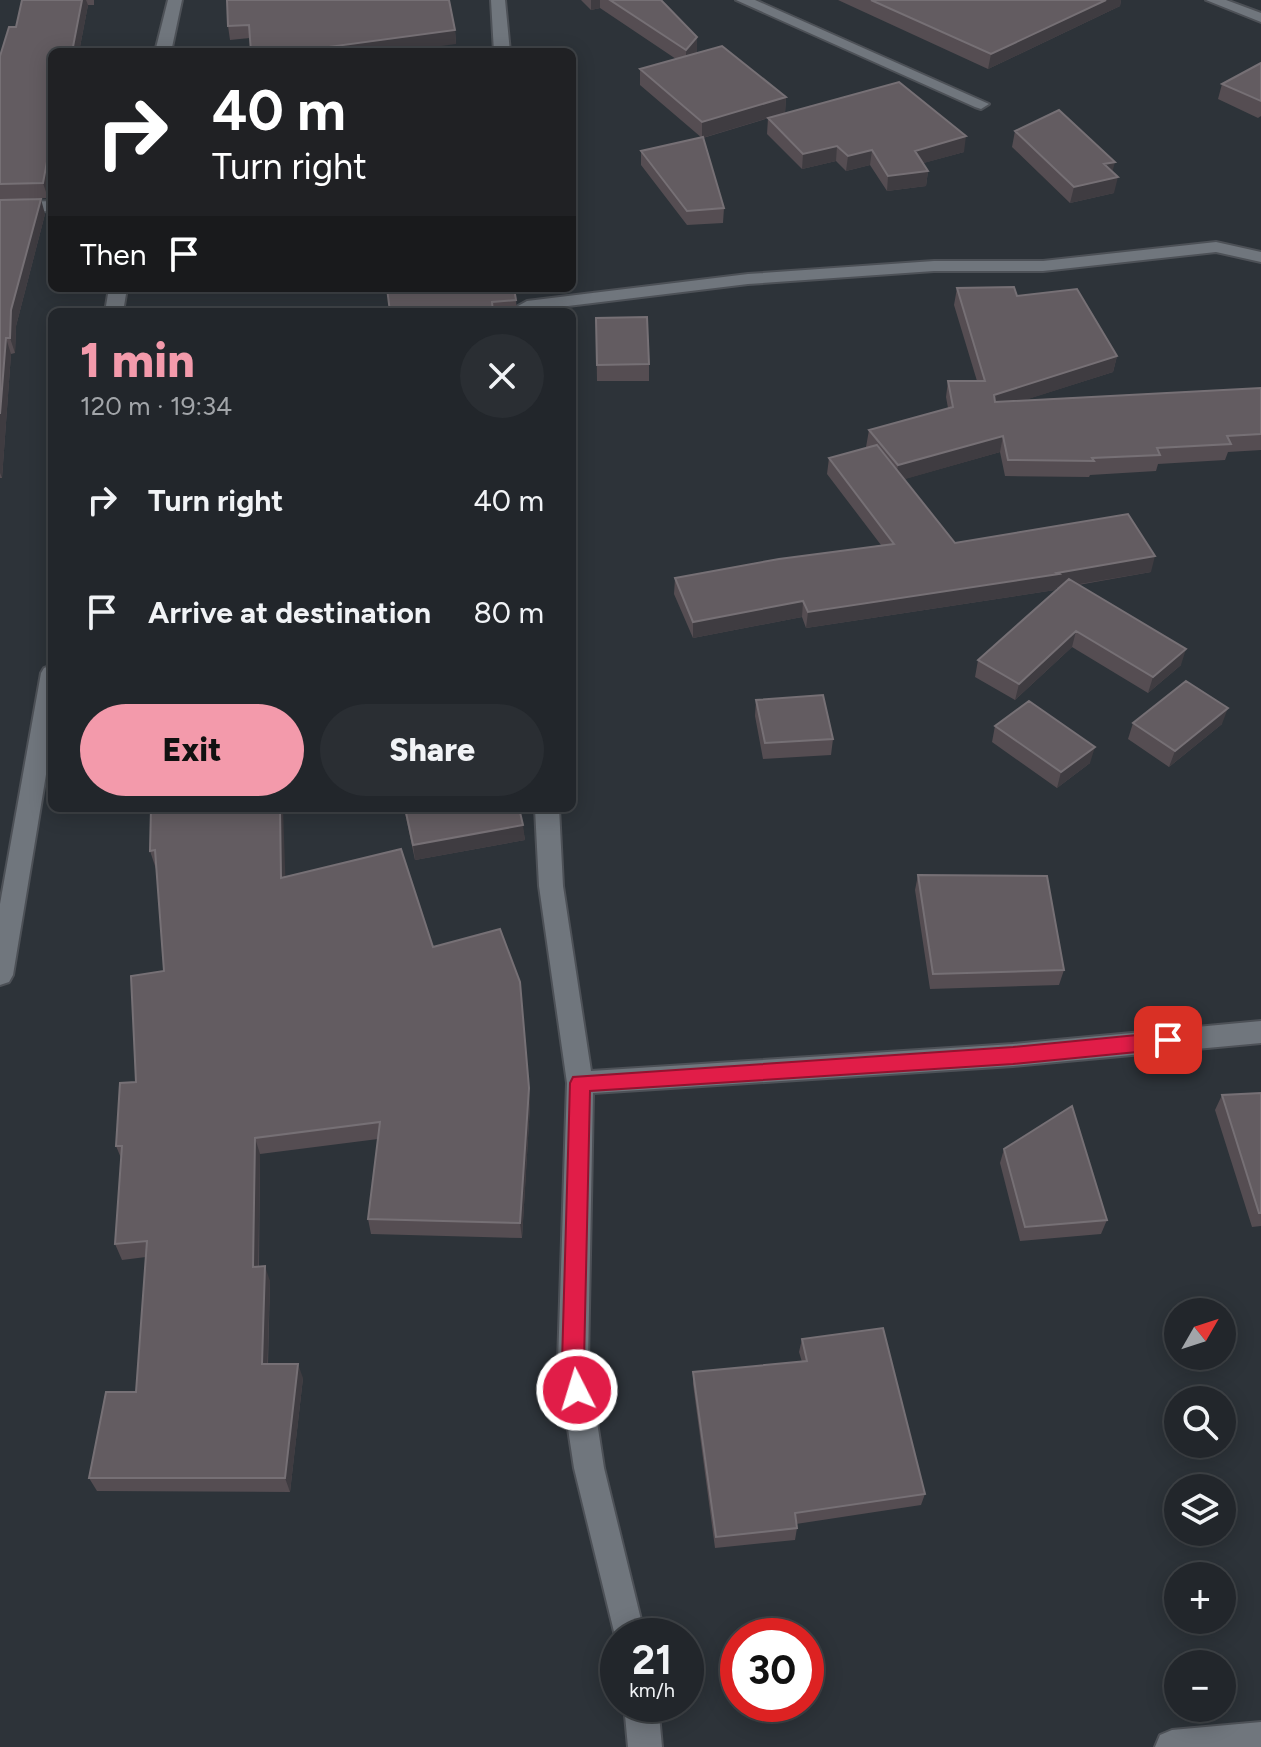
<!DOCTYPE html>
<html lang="en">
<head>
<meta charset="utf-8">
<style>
  body { margin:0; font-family:Figtree,sans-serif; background:#2a2e33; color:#f1f3f6; height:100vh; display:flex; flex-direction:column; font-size:30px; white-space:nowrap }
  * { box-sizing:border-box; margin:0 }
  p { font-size:26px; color:#a2a5a9 }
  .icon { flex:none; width:44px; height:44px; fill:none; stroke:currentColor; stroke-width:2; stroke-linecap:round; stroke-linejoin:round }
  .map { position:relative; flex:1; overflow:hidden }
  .sheet { position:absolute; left:48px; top:308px; width:528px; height:504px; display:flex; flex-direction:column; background:#22262b; border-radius:12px; box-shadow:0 4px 20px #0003,0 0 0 2px #3f4347 }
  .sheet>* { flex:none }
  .hud { position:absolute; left:48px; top:48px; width:528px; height:244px; border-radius:12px; box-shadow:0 4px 20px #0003,0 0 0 2px #3f4347; background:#202124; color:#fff; overflow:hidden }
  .needle { width:52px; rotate:51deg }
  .tools { position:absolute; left:1164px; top:1298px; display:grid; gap:16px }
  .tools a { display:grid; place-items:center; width:72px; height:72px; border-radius:50%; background:#22262b; box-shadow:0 4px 20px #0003,0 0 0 2px #3f4347; font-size:40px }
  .speed { position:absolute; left:600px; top:1618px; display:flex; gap:16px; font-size:40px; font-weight:700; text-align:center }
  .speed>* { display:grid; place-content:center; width:104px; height:104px; border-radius:50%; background:#22262b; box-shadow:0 4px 20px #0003,0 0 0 2px #3f4347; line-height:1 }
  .speed small { font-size:20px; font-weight:400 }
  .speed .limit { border:12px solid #d22; background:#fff; color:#111 }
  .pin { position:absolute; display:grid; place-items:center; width:68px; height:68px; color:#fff; margin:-34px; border-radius:16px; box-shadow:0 4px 12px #0006 }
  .me { position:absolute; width:88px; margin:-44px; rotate:355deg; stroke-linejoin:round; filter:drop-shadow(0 0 6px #0008) }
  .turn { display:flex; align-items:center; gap:28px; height:168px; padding:0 32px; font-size:36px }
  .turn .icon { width:104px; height:104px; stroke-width:2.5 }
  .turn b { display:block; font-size:56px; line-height:68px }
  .then { display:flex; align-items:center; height:76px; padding:0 32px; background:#0003; gap:16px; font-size:30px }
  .round { display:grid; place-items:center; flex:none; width:84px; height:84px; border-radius:42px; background:#2a2e33 }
  .headline { display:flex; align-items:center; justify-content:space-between; height:136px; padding:0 32px }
  h1 { font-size:48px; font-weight:800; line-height:60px; color:#f39aab }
  .primary-button { display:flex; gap:16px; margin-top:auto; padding:16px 32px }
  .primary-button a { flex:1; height:92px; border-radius:48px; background:#f39aab; color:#111; font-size:32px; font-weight:800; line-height:92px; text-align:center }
  .primary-button a+a { background:#2a2e33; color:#f1f3f6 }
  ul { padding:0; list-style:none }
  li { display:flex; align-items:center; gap:24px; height:112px; padding:0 32px }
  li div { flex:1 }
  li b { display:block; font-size:30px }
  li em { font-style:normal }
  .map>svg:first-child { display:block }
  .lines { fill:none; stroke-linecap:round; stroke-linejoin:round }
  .minor-casing { stroke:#4d5157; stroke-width:4 }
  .minor { fill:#70767d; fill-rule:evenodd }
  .wall { fill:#554d52 }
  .shaded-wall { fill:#3f3c41 }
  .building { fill:#635c61; stroke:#767075; stroke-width:2 }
  .route { fill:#e11d48; stroke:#92132f; stroke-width:2 }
</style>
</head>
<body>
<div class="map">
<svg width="1261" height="1747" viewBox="0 0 1261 1747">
  <rect width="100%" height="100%" fill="#2d3339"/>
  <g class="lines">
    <defs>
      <path id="minor" d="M 168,0 L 182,0 L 171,52 L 155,52 Z
        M 491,0 L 505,0 L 510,52 L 494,52 Z
        M 736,0 L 755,0 L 989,104 L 981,109 L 975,107 Z
        M 1206,0 L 1226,0 L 1261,13 L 1261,22 Z
        M 52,201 L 52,211 L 0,213 L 0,203 Z
        M 1216,242 L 1261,252 L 1261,262 L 1216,252 L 1043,271 L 934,271 L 748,284 L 527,311 L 518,306 L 527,301 L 748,274 L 934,261 L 1043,261 Z
        M 109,288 L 127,288 L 123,312 L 105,312 Z
        M 52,665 L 52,738 L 13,975 L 9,982 L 0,985 L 0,904 L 41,673 L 44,668 Z
        M 535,808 L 559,808 L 563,886 L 591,1071 L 1013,1044 L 1261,1021 L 1261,1043 L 1013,1066 L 593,1093 L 588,1363 L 604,1468 L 645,1636 L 618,1636 L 618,1648 L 574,1468 L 558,1363 L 567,1083 L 539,886 Z
        M 624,1704 L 658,1704 L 662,1747 L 628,1747 Z
        M 1261,1722 L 1261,1747 L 1155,1747 L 1160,1735 L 1172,1730 Z"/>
    </defs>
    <use href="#minor" class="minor-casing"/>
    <use href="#minor" class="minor"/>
  </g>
  <path class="wall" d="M 22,0 L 94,0 L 94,5 L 88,5 L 79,52 L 52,52 L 48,198 L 0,200 L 0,56 L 16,27 Z
    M 227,0 L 455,30 L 456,44 L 250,38 L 230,40 L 228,26 Z
    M 581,0 L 661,0 L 697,37 L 697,52 L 695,54 L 786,97 L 785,113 L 703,138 L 724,208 L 723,223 L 687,225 L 641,165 L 641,151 L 702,138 L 640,85 L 640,69 L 676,59 L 600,8 L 591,10 Z
    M 838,0 L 1121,0 L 1120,6 L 988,69 Z
    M 1261,63 L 1261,116 L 1258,118 L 1218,99 L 1222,84 Z
    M 768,118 L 964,152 L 923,163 L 928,171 L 926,186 L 887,191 L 870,165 L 846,171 L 836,161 L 802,169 L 767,134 Z
    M 1015,131 L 1112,172 L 1114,193 L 1070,203 L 1012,147 Z
    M 0,200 L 45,214 L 16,326 L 15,353 L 11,354 L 2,478 L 0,478 Z
    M 957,288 L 1017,296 L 1117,356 L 1113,372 L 1024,400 L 1261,388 L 1261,450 L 1228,452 L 1225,460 L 1158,464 L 1156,471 L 1090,475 L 1089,477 L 1005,476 L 1000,452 L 904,479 L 955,543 L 1151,572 L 1078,585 L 1181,665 L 1148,693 L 1072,647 L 1015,700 L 975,677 L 978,660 L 1059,588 L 1056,588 L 1055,590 L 806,628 L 802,617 L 693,638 L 674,594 L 675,578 L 881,545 L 827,474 L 829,458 L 868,448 L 866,447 L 869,430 L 948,408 L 946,397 L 948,381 L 977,381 L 954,305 Z
    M 516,300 L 517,312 L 390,312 Z
    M 596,318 L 649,364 L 649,381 L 597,381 Z
    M 756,700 L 833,739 L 831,755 L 763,759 L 755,716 Z
    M 1133,723 L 1222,724 L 1169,767 L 1128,739 Z
    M 995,726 L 1090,763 L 1057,788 L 992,742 Z
    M 151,808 L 285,877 L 433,947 L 530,1105 L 522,1238 L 371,1234 L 368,1219 L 378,1139 L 260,1154 L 259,1267 L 270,1281 L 268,1364 L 303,1378 L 290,1492 L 97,1491 L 89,1478 L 136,1392 L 146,1257 L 122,1260 L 115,1244 L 121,1158 L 116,1146 L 136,1082 L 164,971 L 157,868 L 156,869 L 150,851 Z
    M 404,808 L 519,808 L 525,840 L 415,860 Z
    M 918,875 L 1064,970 L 1059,985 L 930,989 L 915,890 Z
    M 1261,1093 L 1261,1226 L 1252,1227 L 1215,1110 L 1222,1095 Z
    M 1004,1149 L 1107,1220 L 1101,1234 L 1020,1241 L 1000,1163 Z
    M 802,1339 L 925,1494 L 921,1505 L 796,1524 L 797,1528 L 795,1540 L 715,1548 L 693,1384 L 693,1372 L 802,1362 L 799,1352 Z"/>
  <path class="shaded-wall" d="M 82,0 L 86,0 L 88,5 L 79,52 L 72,52 Z
    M 591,0 L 600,0 L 600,8 L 591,10 Z
    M 1106,0 L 1121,0 L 1120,6 L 988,69 L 991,54 Z
    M 455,30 L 456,44 L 398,52 L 329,52 L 328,47 Z
    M 697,37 L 697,52 L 686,65 L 686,50 Z
    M 786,97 L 785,113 L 702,138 L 702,122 Z
    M 966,136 L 964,152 L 913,166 L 915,151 Z
    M 837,146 L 836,161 L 802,169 L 803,154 Z
    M 52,150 L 52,171 L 48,198 L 43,183 L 49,151 Z
    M 872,150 L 870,165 L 846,171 L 848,156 Z
    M 1115,162 L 1111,177 L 1104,164 Z
    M 928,171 L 926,186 L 887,191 L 888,176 Z
    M 1118,177 L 1114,193 L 1070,203 L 1074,187 Z
    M 41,199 L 45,214 L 16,326 L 15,353 L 10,338 L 11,310 Z
    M 6,338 L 11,354 L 2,478 L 0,473 L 0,414 Z
    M 1117,356 L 1113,372 L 991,411 L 994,395 Z
    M 1003,436 L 1000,452 L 895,482 L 898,465 Z
    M 1155,556 L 1151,572 L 1056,588 L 1055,590 L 806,628 L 808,612 L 1057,573 Z
    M 803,601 L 802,617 L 693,638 L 693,622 Z
    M 1076,631 L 1072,647 L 1015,700 L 1019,684 Z
    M 1186,649 L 1181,665 L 1148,693 L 1153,677 Z
    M 1228,708 L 1222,724 L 1169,767 L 1175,751 Z
    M 1095,747 L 1090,763 L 1057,788 L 1061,772 Z
    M 280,808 L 283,808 L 286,895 L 281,878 Z
    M 523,825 L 525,840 L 415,860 L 413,845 Z
    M 529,1088 L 530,1105 L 522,1238 L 520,1223 Z
    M 255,1138 L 260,1154 L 258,1282 L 253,1267 Z
    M 265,1266 L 270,1281 L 267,1378 L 262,1364 Z
    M 298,1364 L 303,1378 L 290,1492 L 285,1478 Z"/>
  <path class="building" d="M 22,0 L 82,0 L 72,52 L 52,52 L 52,150 L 49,151 L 43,183 L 0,184 L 0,56 L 9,27 L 16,27 Z
    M 227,0 L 449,0 L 455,30 L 328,47 L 329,52 L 251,52 L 249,25 L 228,26 Z
    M 610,0 L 661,0 L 697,37 L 686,50 Z
    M 871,0 L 1106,0 L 991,54 Z
    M 722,46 L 786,97 L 702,122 L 640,69 Z
    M 1261,63 L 1261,101 L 1222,84 Z
    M 899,82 L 966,136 L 915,151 L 928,171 L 888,176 L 872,150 L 848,156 L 837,146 L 803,154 L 768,118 Z
    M 1059,110 L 1115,162 L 1104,164 L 1118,177 L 1074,187 L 1015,131 Z
    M 703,137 L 724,208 L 687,211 L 641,151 Z
    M 41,199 L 11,310 L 10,338 L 6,338 L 0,414 L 0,200 Z
    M 1014,287 L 1017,296 L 1077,289 L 1117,356 L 994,395 L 995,402 L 1261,388 L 1261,434 L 1227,436 L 1231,444 L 1157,448 L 1160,455 L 1092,458 L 1094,461 L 1008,460 L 1003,436 L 898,465 L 869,430 L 953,407 L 948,381 L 985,381 L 957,288 Z
    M 387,288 L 514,288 L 516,300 L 492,302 L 493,312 L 390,312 Z
    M 647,317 L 649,364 L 597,365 L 596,318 Z
    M 877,445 L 955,543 L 1128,514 L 1155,556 L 1057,573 L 1059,574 L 808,612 L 803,601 L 693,622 L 675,578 L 779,559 L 894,544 L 829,458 Z
    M 1069,579 L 1186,649 L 1153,677 L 1076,631 L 1019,684 L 978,660 Z
    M 1186,681 L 1228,708 L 1175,751 L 1133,723 Z
    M 823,695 L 833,739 L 765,743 L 756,700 Z
    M 1029,701 L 1095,747 L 1061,772 L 995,726 Z
    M 151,808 L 280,808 L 281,878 L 401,849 L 433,947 L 500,929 L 520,982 L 529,1088 L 520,1223 L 368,1219 L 380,1122 L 255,1138 L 253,1267 L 265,1266 L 262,1364 L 298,1364 L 285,1478 L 89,1478 L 106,1392 L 136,1392 L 147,1241 L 115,1244 L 122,1146 L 116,1146 L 120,1083 L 136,1082 L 131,976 L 164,971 L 155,850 L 150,851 Z
    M 405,808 L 519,808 L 523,825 L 413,845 Z
    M 918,875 L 1047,876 L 1064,970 L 933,974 Z
    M 1261,1093 L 1261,1213 L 1259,1213 L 1222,1095 Z
    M 1072,1106 L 1107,1220 L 1025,1227 L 1004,1149 Z
    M 883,1328 L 925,1494 L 795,1513 L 797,1528 L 716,1537 L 693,1372 L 807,1361 L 802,1339 Z"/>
  <path class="route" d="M 1168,1032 L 1175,1035 L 1178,1040 L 1175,1046 L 1168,1049 L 1013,1064 L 590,1091 L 584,1363 L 588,1390 L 585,1397 L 577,1400 L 569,1397 L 562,1363 L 570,1083 L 573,1077 L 1013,1047 Z"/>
</svg>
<div class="tools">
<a><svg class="needle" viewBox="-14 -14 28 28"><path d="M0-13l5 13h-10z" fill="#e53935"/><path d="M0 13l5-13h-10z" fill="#a2a5a9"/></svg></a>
<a><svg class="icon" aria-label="search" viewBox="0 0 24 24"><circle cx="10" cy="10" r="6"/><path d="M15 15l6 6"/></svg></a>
<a><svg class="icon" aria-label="layers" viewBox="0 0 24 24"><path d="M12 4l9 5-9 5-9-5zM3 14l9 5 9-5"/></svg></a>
<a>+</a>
<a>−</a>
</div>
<div class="speed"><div>21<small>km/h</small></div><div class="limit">30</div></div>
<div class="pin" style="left:1168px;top:1040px;background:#d93025"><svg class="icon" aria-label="arrive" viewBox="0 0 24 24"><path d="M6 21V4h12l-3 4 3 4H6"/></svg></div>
<svg class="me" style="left:577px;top:1390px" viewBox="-20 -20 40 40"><circle r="17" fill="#e11d48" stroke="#fff" stroke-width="3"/><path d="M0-11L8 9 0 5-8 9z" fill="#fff"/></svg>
<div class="hud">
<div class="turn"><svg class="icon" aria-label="right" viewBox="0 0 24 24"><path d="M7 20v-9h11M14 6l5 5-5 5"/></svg><div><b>40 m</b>Turn right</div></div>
<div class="then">Then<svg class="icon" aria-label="arrive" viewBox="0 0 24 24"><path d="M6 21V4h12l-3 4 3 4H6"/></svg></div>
</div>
<section class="sheet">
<div class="headline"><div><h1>1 min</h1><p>120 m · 19:34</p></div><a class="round"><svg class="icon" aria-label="close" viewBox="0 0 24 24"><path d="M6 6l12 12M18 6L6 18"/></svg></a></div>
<ul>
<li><svg class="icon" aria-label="right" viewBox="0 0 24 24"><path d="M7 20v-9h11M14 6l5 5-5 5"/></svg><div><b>Turn right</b></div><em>40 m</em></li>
<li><svg class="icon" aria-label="arrive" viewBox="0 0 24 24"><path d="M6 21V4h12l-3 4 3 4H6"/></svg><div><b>Arrive at destination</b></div><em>80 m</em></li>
</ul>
<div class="primary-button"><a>Exit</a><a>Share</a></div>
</section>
</div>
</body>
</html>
